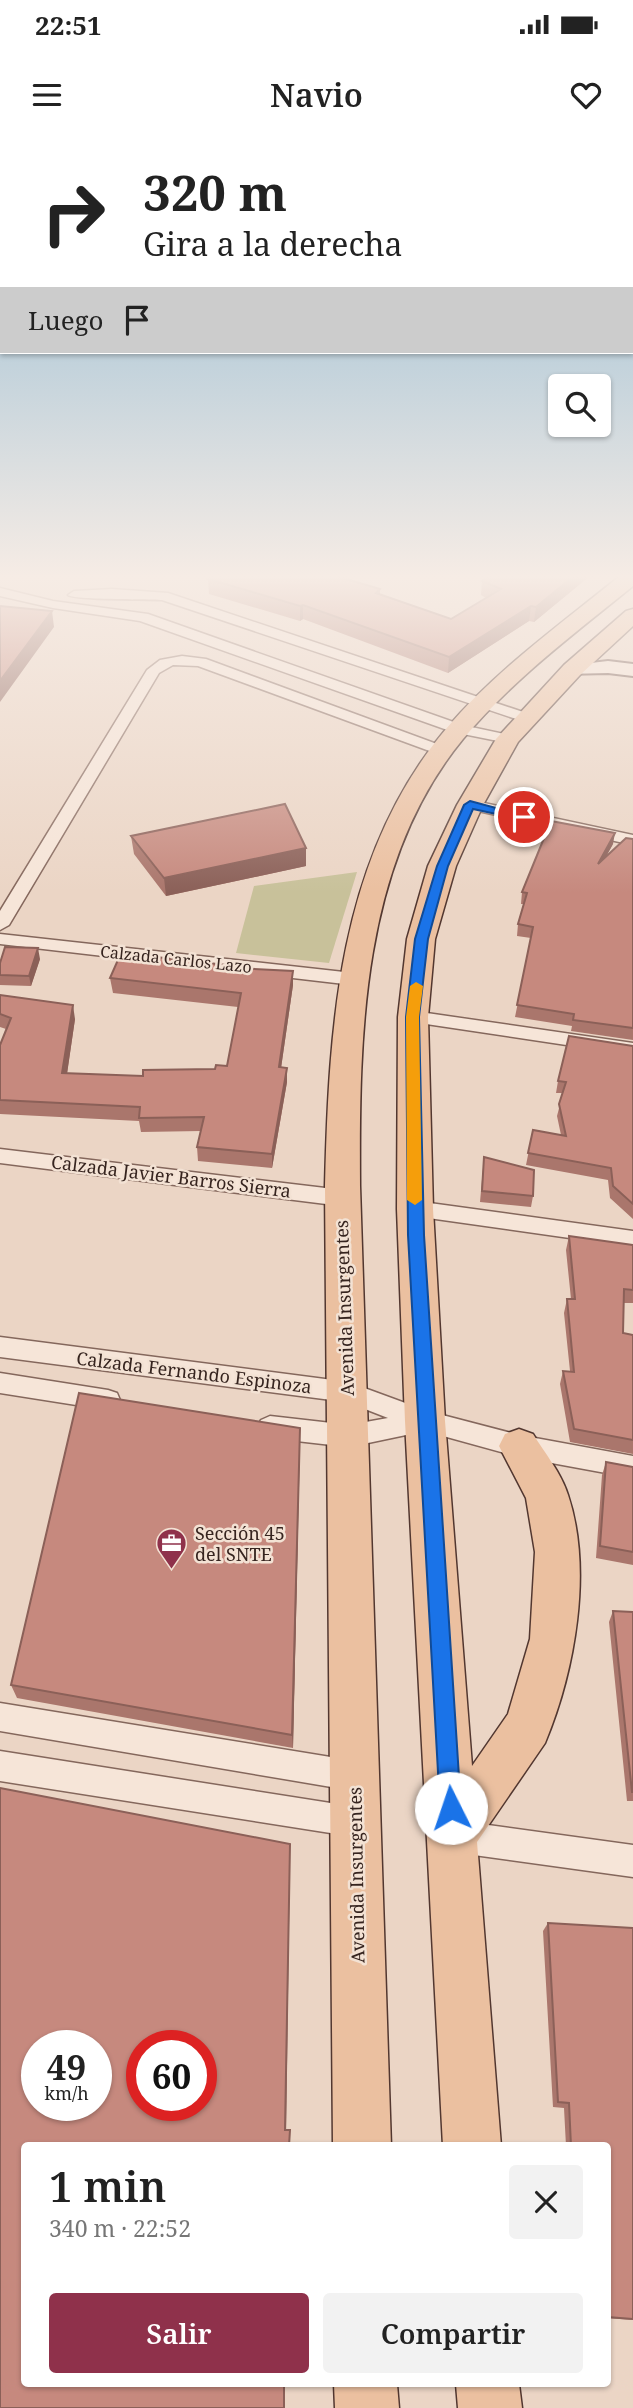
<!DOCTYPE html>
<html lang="es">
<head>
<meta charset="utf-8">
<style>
  body { margin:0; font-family:"Noto Serif",serif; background:#f2f2f2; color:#222; height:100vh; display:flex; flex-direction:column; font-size:26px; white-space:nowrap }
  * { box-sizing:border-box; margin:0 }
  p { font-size:23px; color:#767676 }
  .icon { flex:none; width:38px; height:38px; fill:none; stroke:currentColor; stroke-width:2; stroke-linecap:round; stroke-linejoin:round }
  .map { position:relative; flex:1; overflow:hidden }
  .side { position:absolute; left:21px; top:2002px; width:590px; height:245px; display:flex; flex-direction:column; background:#fff; border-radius:7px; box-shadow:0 2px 5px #0004 }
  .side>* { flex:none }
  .banner { position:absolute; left:0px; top:0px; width:634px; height:214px; box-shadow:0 2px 5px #0004; background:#fff; color:#222; overflow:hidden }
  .tools { position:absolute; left:548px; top:234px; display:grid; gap:14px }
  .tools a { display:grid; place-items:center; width:63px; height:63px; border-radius:7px; background:#fff; box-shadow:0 2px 5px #0004; font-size:35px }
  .speed { position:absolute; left:21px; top:1890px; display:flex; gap:14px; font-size:35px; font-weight:700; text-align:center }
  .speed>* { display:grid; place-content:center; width:91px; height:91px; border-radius:50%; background:#fff; box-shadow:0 2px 5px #0004; line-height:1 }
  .speed small { font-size:18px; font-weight:400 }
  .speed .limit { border:10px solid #d22; background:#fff; color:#111 }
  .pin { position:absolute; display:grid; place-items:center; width:60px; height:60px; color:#fff; margin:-30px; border:4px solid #fff; border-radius:50%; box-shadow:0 2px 7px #0007 }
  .me { position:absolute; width:77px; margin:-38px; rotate:356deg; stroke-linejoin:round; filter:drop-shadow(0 0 5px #0008) }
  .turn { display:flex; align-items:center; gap:24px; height:147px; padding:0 28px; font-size:32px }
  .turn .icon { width:91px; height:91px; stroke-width:2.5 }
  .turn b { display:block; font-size:49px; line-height:60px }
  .then { display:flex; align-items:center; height:66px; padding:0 28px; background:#0003; gap:14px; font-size:26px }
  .round { display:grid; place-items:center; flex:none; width:74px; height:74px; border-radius:7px; background:#f2f2f2 }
  .overview { display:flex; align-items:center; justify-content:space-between; height:119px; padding:0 28px }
  h1 { font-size:42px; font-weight:600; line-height:52px }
  .primary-button { display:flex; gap:14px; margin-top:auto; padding:14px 28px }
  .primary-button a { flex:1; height:80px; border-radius:7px; background:#8f314b; color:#fff; font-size:28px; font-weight:600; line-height:80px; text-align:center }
  .primary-button a+a { background:#f2f2f2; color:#222 }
  .status { display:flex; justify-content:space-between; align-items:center; height:49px; padding:0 35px; background:#fff; direction:ltr }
  .status svg { height:19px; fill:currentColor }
  header { display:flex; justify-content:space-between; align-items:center; height:91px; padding:0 28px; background:#fff; font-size:32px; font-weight:600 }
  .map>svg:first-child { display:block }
  .green { fill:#c8c19a }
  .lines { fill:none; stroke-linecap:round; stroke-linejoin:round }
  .street-casing { stroke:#84675c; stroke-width:3 }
  .secondary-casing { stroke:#664940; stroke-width:4 }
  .primary-casing { stroke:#523730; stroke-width:3 }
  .street { fill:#f6e5d8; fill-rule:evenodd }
  .secondary { fill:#f6e5d8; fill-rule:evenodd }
  .primary { fill:#ebc0a0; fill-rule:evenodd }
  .wall { fill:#aa766c }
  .shaded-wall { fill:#8b6058 }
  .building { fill:#c6897e; stroke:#8b6058; stroke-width:2; fill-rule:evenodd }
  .route { fill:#1a73e8; stroke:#114b97; stroke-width:2 }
  .slow { fill:#f59e0b }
  .labels { text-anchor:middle; stroke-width:5; stroke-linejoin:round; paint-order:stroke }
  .far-street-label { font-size:16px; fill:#36241f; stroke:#f3e2d4 }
  .street-label { font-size:18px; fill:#36241f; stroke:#f3e2d4 }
  .poi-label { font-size:18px; fill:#36241f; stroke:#f3e2d4; text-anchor:start }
</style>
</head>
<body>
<div class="status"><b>22:51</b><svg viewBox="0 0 49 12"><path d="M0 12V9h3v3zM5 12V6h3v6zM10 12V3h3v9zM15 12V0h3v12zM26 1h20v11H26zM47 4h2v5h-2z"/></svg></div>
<header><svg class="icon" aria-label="menu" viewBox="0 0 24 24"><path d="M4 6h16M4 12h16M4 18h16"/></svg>Navio<svg class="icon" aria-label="heart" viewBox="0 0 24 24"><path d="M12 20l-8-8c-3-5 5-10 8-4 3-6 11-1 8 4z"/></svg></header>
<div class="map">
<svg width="633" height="2268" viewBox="0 0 633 2268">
  <rect width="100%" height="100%" fill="#ebd5c5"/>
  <path class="green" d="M 357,732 L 329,823 L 236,813 L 254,746 Z"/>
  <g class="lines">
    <defs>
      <path id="street" d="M 0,448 L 53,461 L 148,474 L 462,585 L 513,596 L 515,599 L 508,603 L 453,592 L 140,481 L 53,468 L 0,456 Z
        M 112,449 L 168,453 L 532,575 L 534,578 L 527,582 L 522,581 L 162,460 C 147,459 73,460 68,455 L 74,451 Z
        M 182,516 L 206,519 L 445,607 L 448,610 L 445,613 L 435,613 L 198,526 L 173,525 L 159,533 L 9,785 L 0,790 L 0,771 L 147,530 L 160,520 Z
        M 470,660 L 633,695 L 633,705 L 464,668 L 462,665 Z
        M 0,794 L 353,833 L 362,839 L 353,845 L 0,804 Z
        M 413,871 L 633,903 L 633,915 L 406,881 L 404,877 L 406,873 Z
        M 0,1009 L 342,1050 L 350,1052 L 353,1058 L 350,1064 L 342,1066 L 0,1023 Z
        M 415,1061 L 633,1091 L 633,1107 L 407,1075 L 404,1069 L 407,1063 Z
        M 0,1197 L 348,1242 L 427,1271 L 519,1295 L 633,1316 L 633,1338 L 519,1317 L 425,1291 L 349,1307 L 270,1298 L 261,1294 L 257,1287 L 261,1280 L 270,1276 L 349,1285 L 388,1278 L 347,1262 L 0,1217 Z
        M 0,1233 L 108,1250 L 117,1253 L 120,1260 L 117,1267 L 108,1270 L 0,1253 Z
        M 0,1563 L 355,1621 L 366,1625 L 370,1636 L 366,1647 L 355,1651 L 0,1591 Z
        M 0,1611 L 356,1667 L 367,1671 L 371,1682 L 367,1693 L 356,1697 L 0,1641 Z
        M 452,1680 L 633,1705 L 633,1737 L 452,1712 L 441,1707 L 436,1696 L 441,1685 Z"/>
      <path id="secondary" d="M 608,521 L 633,524 L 633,536 L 608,533 L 565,534 L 562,530 L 565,526 Z"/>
      <path id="primary" d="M 621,435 L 633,435 L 633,446 C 574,494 512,540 463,599 C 361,723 359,895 360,1046 L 391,2006 L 333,2006 L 325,1046 C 329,887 338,717 446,589 C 496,530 561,484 621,435 Z
        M 633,469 L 633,486 L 580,535 L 518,602 L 483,665 L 456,726 L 435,799 L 428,877 L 433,1069 L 445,1281 L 472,1626 L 508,1574 L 530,1499 L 535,1412 L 526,1358 L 499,1306 L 505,1294 L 519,1289 L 533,1294 C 545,1313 561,1333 568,1355 C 593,1430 575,1531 545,1603 L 477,1702 L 501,2006 L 443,2006 L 405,1281 L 397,1069 L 398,877 L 407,799 L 428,726 L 457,665 L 496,599 L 564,525 L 626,471 Z
        M 334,2244 L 397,2244 L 399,2268 L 335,2268 Z
        M 456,2244 L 519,2244 L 522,2268 L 458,2268 Z"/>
    </defs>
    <use href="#street" class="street-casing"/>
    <use href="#secondary" class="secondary-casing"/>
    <use href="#primary" class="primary-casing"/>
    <use href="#street" class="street"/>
    <use href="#secondary" class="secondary"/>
    <use href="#primary" class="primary"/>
  </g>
  <path class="wall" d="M 591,435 L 534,482 L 529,481 L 448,533 L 303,479 L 300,481 L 209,454 L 208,439 L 380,449 L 380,454 L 451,479 L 486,458 L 481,455 L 482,441 Z
    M 131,696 L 306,708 L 306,726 L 166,756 L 134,714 Z
    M 633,699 L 633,900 L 571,891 L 572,886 L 515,877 L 531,798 L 517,796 L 518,784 L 524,764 L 521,764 L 522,752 L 613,704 L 606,716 Z
    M 40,819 L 31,846 L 0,845 L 0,823 Z
    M 235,828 L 293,831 L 293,845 L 281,928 L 287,928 L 287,942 L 272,1028 L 198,1021 L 197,1007 L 201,991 L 141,992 L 139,981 L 0,974 L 0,905 L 6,889 L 0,887 L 0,855 L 75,879 L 67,933 L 143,936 L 215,929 L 227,926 L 238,867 L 113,853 L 110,838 Z
    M 633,906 L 633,1079 L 610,1058 L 608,1040 L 526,1025 L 533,990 L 561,995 L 557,976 L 563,953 L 556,953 L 558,941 Z
    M 484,1017 L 533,1056 L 531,1067 L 480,1062 Z
    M 569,1096 L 633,1105 L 633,1163 L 624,1163 L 623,1193 L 633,1195 L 633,1314 L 570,1302 L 560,1244 L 563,1231 L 570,1231 L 564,1173 L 567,1159 L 571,1159 L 566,1110 Z
    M 300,1288 L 293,1608 L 17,1558 L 11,1545 Z
    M 606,1322 L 633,1327 L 633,1425 L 596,1418 L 602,1335 Z
    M 613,1471 L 633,1472 L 633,1661 L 627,1661 L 609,1482 Z
    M 548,1783 L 633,1788 L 633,2180 L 607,2178 L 607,2006 L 566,2006 L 564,1968 L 553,1967 L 543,1791 Z"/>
  <path class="shaded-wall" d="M 575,435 L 591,435 L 534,482 L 536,467 Z
    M 303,465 L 303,479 L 300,481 L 300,466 Z
    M 531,466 L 529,481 L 448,533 L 449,517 Z
    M 52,471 L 54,487 L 0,562 L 0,541 Z
    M 615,693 L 613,704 L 596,735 L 598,724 Z
    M 306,708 L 306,726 L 166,756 L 164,738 Z
    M 38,808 L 40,819 L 31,846 L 29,836 Z
    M 293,831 L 293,845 L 279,942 L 279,927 Z
    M 73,865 L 75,879 L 65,948 L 62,933 Z
    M 287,928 L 287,942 L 272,1028 L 272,1014 Z
    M 300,1288 L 300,1304 L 293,1608 L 292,1595 Z
    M 290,1704 L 290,1715 L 286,1996 L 285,1990 Z"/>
  <path class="building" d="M 214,435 L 333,435 L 380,449 L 376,453 L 451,479 L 501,449 L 482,441 L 489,435 L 575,435 L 536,467 L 531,466 L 449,517 L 303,465 L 300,466 L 208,439 Z
    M 0,466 L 52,471 L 0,541 Z
    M 285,664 L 306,708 L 164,738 L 131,696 Z
    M 551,681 L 615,693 L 598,724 L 626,698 L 633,699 L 633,888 L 573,880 L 574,874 L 517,865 L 533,787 L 518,784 L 527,753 L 522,752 Z
    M 5,807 L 38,808 L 29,836 L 0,835 L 0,823 Z
    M 121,813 L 234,826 L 234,828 L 293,831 L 279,927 L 287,928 L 272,1014 L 197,1007 L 204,977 L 139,978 L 140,967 L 0,960 L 0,905 L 11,878 L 0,874 L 0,855 L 73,865 L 62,933 L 143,936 L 143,930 L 215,929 L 216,925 L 227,926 L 241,853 L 110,838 Z
    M 569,896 L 633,906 L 633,1064 L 613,1046 L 611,1028 L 528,1013 L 533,990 L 566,996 L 559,964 L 566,942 L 558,941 Z
    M 484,1017 L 534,1030 L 533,1056 L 482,1051 Z
    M 569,1096 L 633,1105 L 633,1150 L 624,1149 L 623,1193 L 633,1195 L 633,1300 L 574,1289 L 563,1231 L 574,1232 L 567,1159 L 575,1159 Z
    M 79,1253 L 300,1288 L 292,1595 L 11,1545 Z
    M 606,1322 L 633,1327 L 633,1412 L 600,1406 Z
    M 613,1471 L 633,1472 L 633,1652 L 632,1652 Z
    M 0,1648 L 290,1704 L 285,1990 L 290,1990 L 289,2006 L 24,2006 L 24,2244 L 284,2244 L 284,2268 L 0,2268 ZM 37,1906 L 96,1906 L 96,1965 L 37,1965 ZM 142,1906 L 201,1906 L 201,1965 L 142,1965 Z
    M 548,1783 L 633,1788 L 633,2179 L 607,2177 L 607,2006 L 571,2006 L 569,1963 L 558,1962 Z"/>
  <linearGradient id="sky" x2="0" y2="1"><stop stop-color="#8db8d2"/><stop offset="0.58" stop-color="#f6ece5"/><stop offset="1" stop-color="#f6ece5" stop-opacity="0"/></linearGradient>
  <rect width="633" height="753" fill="url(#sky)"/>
  <path class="route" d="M 470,661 L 530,677 L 524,680 L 473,669 L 448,726 L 428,799 L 419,877 L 424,1095 L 461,1668 L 458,1676 L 451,1679 L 443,1676 L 440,1668 L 408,1095 L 406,877 L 415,799 L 437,726 L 464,665 Z"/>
  <path class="slow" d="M 416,842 L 423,846 L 419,877 L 422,1060 L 415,1065 L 407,1060 L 406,877 L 410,846 Z"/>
  <defs>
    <symbol id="office-pin" viewBox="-11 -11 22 30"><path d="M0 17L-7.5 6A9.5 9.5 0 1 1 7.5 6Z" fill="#8f314b" stroke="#f3e2d4"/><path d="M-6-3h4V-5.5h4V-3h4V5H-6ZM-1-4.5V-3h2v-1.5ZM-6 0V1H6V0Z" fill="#fff"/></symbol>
  </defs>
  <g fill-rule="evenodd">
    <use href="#office-pin" x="154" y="1386" width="35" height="47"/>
  </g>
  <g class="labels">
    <g class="far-street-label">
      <text transform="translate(176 819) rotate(6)" y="6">Calzada Carlos Lazo</text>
    </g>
    <g class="street-label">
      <text transform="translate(171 1037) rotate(7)" y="6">Calzada Javier Barros Sierra</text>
      <text transform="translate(345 1168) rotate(-92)" y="6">Avenida Insurgentes</text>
      <text transform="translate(194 1233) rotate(7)" y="6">Calzada Fernando Espinoza</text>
      <text transform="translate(357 1735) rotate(-91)" y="6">Avenida Insurgentes</text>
    </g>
    <g class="poi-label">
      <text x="195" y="1400">Sección 45<tspan x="195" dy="21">del SNTE</tspan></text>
    </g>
  </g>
</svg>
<div class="tools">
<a><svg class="icon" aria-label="search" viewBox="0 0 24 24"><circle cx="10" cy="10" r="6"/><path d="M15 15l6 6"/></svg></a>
</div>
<div class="speed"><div>49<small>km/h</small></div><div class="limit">60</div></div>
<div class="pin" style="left:524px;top:677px;background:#d93025"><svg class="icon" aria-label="arrive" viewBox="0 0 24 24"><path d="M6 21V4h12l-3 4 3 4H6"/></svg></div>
<svg class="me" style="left:451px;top:1668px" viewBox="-20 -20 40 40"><circle r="19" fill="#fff"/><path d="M0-13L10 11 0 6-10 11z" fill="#1a73e8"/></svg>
<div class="banner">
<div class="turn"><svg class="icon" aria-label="right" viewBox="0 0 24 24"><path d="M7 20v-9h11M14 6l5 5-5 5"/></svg><div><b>320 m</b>Gira a la derecha</div></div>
<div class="then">Luego<svg class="icon" aria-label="arrive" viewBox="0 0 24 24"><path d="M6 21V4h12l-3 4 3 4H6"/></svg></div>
</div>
<section class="side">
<div class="overview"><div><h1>1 min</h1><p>340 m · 22:52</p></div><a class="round"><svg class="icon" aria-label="close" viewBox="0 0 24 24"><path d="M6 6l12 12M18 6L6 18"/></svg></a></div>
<div class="primary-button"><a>Salir</a><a>Compartir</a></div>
</section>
</div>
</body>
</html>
